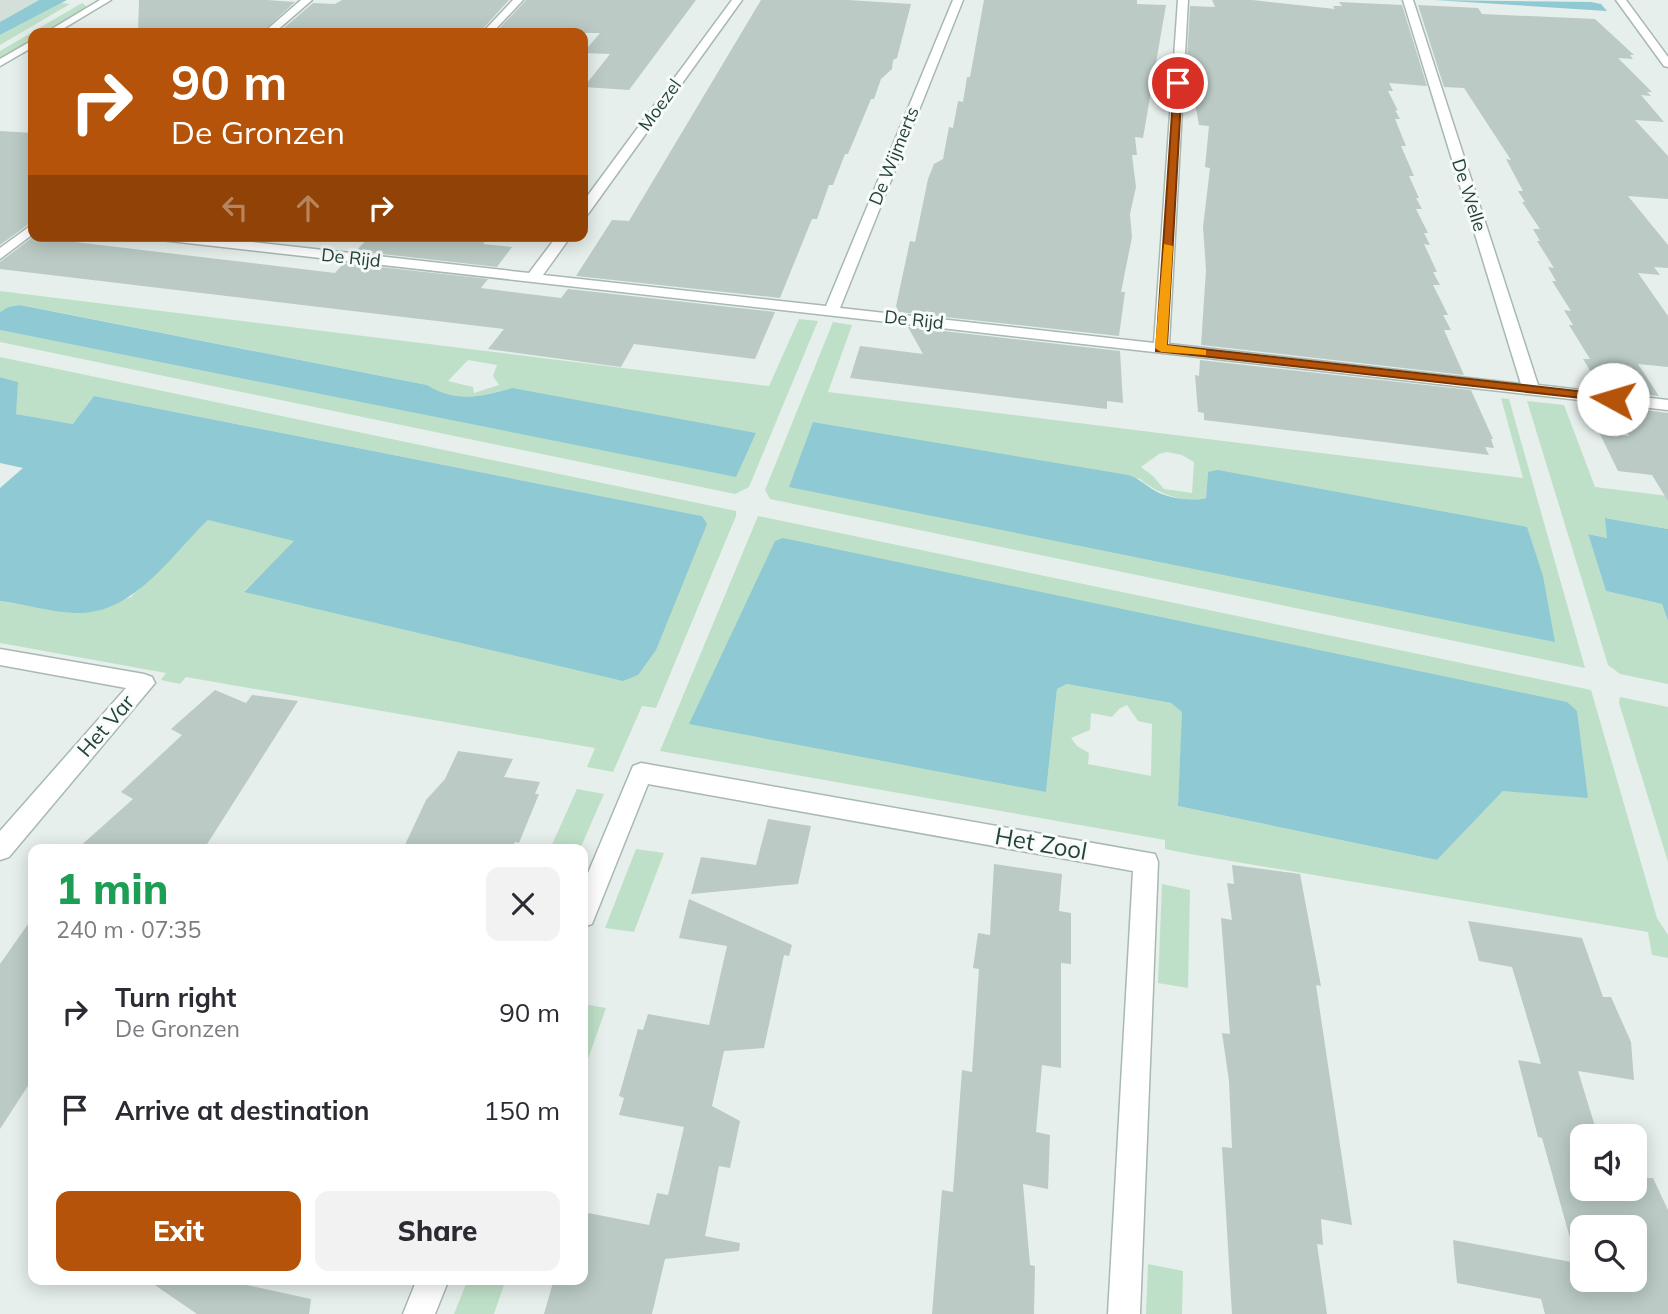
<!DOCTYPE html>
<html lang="en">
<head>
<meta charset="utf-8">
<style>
  body { margin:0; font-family:Mulish,sans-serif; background:#f2f2f3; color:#2b2b33; height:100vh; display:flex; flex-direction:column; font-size:26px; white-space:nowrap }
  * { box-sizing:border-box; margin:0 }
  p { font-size:23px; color:#7c7c81 }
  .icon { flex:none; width:38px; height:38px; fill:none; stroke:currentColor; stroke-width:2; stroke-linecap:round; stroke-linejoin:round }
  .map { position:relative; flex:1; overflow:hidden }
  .details { position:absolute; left:28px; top:844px; width:560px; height:441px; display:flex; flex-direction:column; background:#fff; border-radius:14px; box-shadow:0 4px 18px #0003 }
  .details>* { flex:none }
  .hud { position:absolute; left:28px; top:28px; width:560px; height:214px; border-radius:14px; box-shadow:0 4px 18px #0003; background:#b45309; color:#fff; overflow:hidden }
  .controls { position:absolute; left:1570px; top:1124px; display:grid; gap:14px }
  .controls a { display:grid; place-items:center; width:77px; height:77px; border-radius:14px; background:#fff; box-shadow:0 4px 18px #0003; font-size:35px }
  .pin { position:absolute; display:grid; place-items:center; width:60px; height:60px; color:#fff; margin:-30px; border:4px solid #fff; border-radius:50%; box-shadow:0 2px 7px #0007 }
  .me { position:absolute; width:77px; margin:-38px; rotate:276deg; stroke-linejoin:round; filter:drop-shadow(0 0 5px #0008) }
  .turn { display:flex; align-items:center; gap:24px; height:147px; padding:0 28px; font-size:32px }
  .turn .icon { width:91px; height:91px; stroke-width:2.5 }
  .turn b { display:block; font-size:49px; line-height:60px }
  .lanes { display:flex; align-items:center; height:66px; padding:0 28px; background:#0003; justify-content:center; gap:35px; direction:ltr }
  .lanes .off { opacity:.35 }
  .round { display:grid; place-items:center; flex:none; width:74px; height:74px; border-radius:14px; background:#f2f2f3 }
  .headline { display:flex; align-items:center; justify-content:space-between; height:119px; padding:0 28px }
  h1 { font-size:42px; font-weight:800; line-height:52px; color:#1e9e55 }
  .primary-button { display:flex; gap:14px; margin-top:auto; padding:14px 28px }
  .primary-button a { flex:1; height:80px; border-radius:14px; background:#b45309; color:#fff; font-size:28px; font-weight:800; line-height:80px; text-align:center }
  .primary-button a+a { background:#f2f2f3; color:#2b2b33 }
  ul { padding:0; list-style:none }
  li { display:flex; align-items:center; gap:21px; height:98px; padding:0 28px }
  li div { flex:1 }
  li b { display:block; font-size:26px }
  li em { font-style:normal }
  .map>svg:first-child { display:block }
  .built { fill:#d4dfda }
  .green { fill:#bfe0c8; fill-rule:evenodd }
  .water { fill:#8ec9d4 }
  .building { fill:#bbcac4; fill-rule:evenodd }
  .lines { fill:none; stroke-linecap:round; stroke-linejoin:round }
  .street-casing { stroke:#a8b8b2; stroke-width:3 }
  .street { fill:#fff; fill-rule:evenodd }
  .route { fill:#b45309; stroke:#753606; stroke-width:2 }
  .slow { fill:#f59e0b }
  .labels { text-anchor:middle; stroke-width:6; stroke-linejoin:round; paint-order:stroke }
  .far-street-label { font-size:18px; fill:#24423a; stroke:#f7fbf9 }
  .street-label { font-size:21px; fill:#24423a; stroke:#f7fbf9 }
  .near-street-label { font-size:24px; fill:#24423a; stroke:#f7fbf9 }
</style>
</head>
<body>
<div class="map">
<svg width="1668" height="1314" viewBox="0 0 1668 1314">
  <rect width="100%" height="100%" fill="#e6efeb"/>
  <path class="built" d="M 0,0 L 39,0 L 0,22 Z"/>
  <path class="green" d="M 61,3 L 70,4 L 0,45 L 0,35 Z
    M 82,3 L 87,7 L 42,33 L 33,33 L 33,39 L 0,58 L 0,51 Z
    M 0,291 L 769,386 L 799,319 L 818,321 L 749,487 L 735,494 L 0,342 L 0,330 L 735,476 L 512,388 C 480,397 457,403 427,385 L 21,305 L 8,307 L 0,312 ZM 468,360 L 497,365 L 493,376 L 499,385 L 474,393 L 473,387 L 448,381 Z
    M 833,322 L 852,325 L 828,392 L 1523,478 L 1501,398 L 1509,399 L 1585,668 L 770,499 L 765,490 ZM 814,422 L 1140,479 C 1157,493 1182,504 1206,498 L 1208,472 L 1554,642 ZM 1167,452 L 1182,455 L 1194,462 L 1192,493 L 1164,489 L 1153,476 L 1141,467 L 1159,454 Z
    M 0,357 L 736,511 L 736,516 L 656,708 L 642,706 L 613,772 L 587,767 L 595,748 L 186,677 L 180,684 L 161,680 L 166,673 L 0,643 L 0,601 L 76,613 L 131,597 L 208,520 L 295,541 L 244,591 L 702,516 L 94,396 L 74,424 L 15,414 L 18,382 L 0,377 Z
    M 1527,401 L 1564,405 L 1595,487 L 1668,496 L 1668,529 L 1606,518 L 1608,538 L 1588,534 L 1606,591 L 1662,604 L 1668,621 L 1668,684 L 1620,674 L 1608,665 Z
    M 758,516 L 1591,690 L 1657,918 L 1668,935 L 1668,958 L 1652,955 L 1648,932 L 1190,854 L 1165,849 L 1165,840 L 660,751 ZM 783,538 L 1588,797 L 1503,791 L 1437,860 L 1178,806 L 1183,712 L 1171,703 L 1067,684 L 1057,689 L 1046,792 ZM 1127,705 L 1138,721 L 1152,724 L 1151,776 L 1088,764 L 1089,753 L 1077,746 L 1071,738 L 1090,730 L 1091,713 L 1112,717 L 1119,709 Z
    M 1620,697 L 1668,707 L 1668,862 L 1619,703 Z
    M 577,789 L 604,794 L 580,849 L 550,849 Z
    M 636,849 L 664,853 L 634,932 L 605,928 Z
    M 1162,884 L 1190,890 L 1188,988 L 1158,983 Z
    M 583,1004 L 606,1008 L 583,1073 Z
    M 1148,1264 L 1183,1271 L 1182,1314 L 1146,1314 Z
    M 468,1279 L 506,1279 L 494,1314 L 454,1314 Z"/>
  <path class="water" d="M 39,0 L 67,0 L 0,35 L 0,22 Z
    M 1434,0 L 1591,2 L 1601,4 L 1607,11 Z
    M 20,305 L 427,385 C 457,403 481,397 512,388 L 756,433 L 736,477 L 0,330 L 0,312 L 8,307 Z
    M 0,377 L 18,382 L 16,414 L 73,424 L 94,396 L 702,516 L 707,524 L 656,650 L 638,675 L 623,681 L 244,592 L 294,541 L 208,520 C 170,556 134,615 75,613 C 50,612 24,604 0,601 L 0,488 L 23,468 L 0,463 Z
    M 813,422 L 1128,475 C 1138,478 1143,483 1152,489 C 1165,498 1191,502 1206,498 L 1208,472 L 1218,470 L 1527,527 L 1543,576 L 1555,642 L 789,487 Z
    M 1605,518 L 1668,529 L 1668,621 L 1662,604 L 1606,591 L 1588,534 L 1607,538 Z
    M 783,538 L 1567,702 L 1577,711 L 1588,798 L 1503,791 L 1437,860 L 1178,806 L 1182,712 L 1171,703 L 1067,684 L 1057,689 L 1046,792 L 689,724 L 775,541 Z"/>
  <path class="building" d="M 139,0 L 267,0 L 295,2 L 261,33 L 138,33 Z
    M 342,0 L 509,0 L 479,33 L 278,33 L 313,3 L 335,4 Z
    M 526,0 L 696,0 L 629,90 L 584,87 L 610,54 L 583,53 L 600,33 L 495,33 Z
    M 761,0 L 848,0 L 911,4 L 897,58 L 893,60 L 892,69 L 881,79 L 874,99 L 871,99 L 848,154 L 845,154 L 833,185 L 829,185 L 817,219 L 812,219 L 780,298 L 576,276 L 612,220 L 629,221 Z
    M 984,0 L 1137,0 L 1137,4 L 1166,5 L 1143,138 L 1135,137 L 1137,155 L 1132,155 L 1136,187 L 1130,214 L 1132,237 L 1121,292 L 1125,292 L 1119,336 L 899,312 L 896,306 L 910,241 L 915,242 L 928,179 L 934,164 L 943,159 L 949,127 L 953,128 L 958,101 L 963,102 L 967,77 L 970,77 Z
    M 1212,0 L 1252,0 L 1335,9 L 1333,6 L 1342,6 L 1339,2 L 1402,5 L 1427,86 L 1389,83 L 1393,91 L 1388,91 L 1398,111 L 1395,110 L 1400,119 L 1395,119 L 1406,146 L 1401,146 L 1414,176 L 1409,176 L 1419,198 L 1416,198 L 1422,209 L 1416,209 L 1428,233 L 1424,233 L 1430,245 L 1424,244 L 1437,272 L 1433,272 L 1440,285 L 1433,285 L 1448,315 L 1443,315 L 1451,330 L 1444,330 L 1464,375 L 1201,345 L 1206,270 L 1203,227 L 1210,168 L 1205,167 L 1209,126 L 1199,125 L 1187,58 L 1190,6 L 1215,7 Z
    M 1418,5 L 1478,8 L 1482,14 L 1595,19 L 1634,55 L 1630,55 L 1633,59 L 1618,58 L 1652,92 L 1647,92 L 1651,96 L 1641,95 L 1664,122 L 1635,120 L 1668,156 L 1668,199 L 1628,196 L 1668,245 L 1668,268 L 1654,267 L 1660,275 L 1638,273 L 1668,316 L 1668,367 L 1638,364 L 1659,396 L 1602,390 L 1583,359 L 1590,359 L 1569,325 L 1573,325 L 1564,310 L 1571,311 L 1552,281 L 1556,281 L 1548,267 L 1554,268 L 1537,241 L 1540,241 L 1533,229 L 1540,229 L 1522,202 L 1525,202 L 1518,191 L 1523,191 L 1506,159 L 1511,160 L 1464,88 L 1444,87 Z
    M 0,131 L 33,133 L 33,221 L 0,245 Z
    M 370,236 L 489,236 L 483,244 L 512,247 L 497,267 L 356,251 Z
    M 33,237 L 335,273 L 344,263 L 488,279 L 481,288 L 561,298 L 568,289 L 775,312 L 755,359 L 634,344 L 621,367 L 488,349 L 504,329 L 0,269 L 0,262 Z
    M 908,327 L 1120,351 L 1123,403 L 1107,401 L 1107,409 L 850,378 L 860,346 L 923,354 Z
    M 1200,360 L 1471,390 L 1493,439 L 1491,439 L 1494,448 L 1485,447 L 1489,455 L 1204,420 L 1204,413 L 1198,412 L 1195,375 L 1199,376 Z
    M 1612,406 L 1668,413 L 1668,501 L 1652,475 L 1618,471 L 1599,432 L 1629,436 Z
    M 215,690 L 246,703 L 252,695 L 298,701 L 204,849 L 77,849 L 133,799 L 121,792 L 182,735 L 171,729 Z
    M 458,751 L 513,759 L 504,777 L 540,782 L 535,794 L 539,794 L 519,843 L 515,842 L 512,849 L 403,849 L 426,800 L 445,779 Z
    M 768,819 L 811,826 L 798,884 L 691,894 L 701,857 L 756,865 Z
    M 994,864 L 1062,874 L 1059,911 L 1071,913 L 1071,964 L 1061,963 L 1061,1068 L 1042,1065 L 1036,1132 L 1050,1135 L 1048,1189 L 1023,1184 L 1030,1265 L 1035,1266 L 1034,1314 L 932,1314 L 942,1190 L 953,1192 L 962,1070 L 972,1072 L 979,969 L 973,968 L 978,933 L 990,935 Z
    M 1232,865 L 1300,874 L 1321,986 L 1316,985 L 1352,1225 L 1321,1219 L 1323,1245 L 1317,1244 L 1327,1314 L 1232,1314 L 1222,1147 L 1232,1148 L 1229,1081 L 1222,1033 L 1230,1034 L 1221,918 L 1232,920 L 1227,883 L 1234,884 Z
    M 689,899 L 792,945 L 789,956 L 784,955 L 764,1048 L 724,1051 L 712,1106 L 740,1121 L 730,1168 L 719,1166 L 705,1236 L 740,1243 L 739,1251 L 665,1259 L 652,1314 L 544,1314 L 554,1279 L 583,1279 L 583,1212 L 649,1225 L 657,1193 L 668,1195 L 684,1127 L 619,1115 L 624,1098 L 619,1096 L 638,1029 L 643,1030 L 648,1014 L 709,1025 L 727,946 L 679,938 Z
    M 33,917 L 33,1078 L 0,1129 L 0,964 Z
    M 1468,921 L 1582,938 L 1603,997 L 1611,997 L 1631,1042 L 1634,1080 L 1578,1071 L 1598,1136 L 1582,1136 L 1582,1188 L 1634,1188 L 1634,1153 L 1637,1153 L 1645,1178 L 1653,1178 L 1668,1210 L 1668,1314 L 1545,1314 L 1541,1299 L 1457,1283 L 1453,1240 L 1577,1263 L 1542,1138 L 1538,1137 L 1518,1060 L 1541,1064 L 1512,967 L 1479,961 ZM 1582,1227 L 1634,1227 L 1634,1279 L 1582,1279 Z
    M 146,1279 L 219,1279 L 311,1299 L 309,1314 L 197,1314 Z"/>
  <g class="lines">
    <defs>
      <path id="street" d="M 100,0 L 111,0 L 56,33 L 45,33 Z
        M 301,0 L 312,0 L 274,33 L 263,33 Z
        M 513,0 L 523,0 L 492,33 L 482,33 Z
        M 732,0 L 742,0 L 588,214 L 583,215 L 583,202 Z
        M 953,0 L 963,0 L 840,308 L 1154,343 L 1178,0 L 1188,0 L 1169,344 L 1521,384 L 1403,0 L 1413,0 L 1538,385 L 1668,400 L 1668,410 L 161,240 L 154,236 L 199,236 L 529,273 L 557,236 L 571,236 L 543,275 L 826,306 Z
        M 1616,0 L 1626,0 L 1668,57 L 1668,67 L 1664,66 Z
        M 33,40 L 33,47 L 0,66 L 0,59 Z
        M 33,224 L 33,234 L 0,259 L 0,248 Z
        M 0,649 L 144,674 L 152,677 L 155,683 L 9,857 L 0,860 L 0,831 L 126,688 L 0,665 Z
        M 641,763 L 1155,854 L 1158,862 L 1140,1314 L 1108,1314 L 1133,871 L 648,784 L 592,924 L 583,927 L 583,885 L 633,766 Z
        M 417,1279 L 449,1279 L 435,1314 L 403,1314 Z"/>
    </defs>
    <use href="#street" class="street-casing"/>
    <use href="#street" class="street"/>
  </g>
  <path class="route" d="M 1178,80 L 1182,83 L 1167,345 L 1613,395 L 1618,396 L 1618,402 L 1156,351 L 1174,83 Z"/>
  <path class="slow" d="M 1164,244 L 1173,246 L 1167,345 L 1206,350 L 1206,355 L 1161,352 L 1155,348 Z"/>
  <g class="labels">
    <g class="far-street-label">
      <text transform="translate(660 105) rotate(-54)" y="6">Moezel</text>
      <text transform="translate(894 156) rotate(-68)" y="6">De Wijmerts</text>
      <text transform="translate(1469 195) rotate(72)" y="6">De Welle</text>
      <text transform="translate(351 258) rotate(6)" y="6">De Rijd</text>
      <text transform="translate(914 320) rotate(6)" y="6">De Rijd</text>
    </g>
    <g class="street-label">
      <text transform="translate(106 726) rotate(-49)" y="7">Het Var</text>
    </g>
    <g class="near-street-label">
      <text transform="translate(1041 844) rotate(10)" y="8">Het Zool</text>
    </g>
  </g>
</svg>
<div class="controls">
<a><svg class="icon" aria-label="sound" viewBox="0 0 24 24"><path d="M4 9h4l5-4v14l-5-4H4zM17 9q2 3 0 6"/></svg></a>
<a><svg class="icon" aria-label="search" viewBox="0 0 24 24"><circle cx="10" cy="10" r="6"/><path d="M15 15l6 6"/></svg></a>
</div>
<div class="pin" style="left:1178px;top:83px;background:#d93025"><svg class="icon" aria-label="arrive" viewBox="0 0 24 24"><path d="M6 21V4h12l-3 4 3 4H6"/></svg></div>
<svg class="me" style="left:1613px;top:399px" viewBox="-20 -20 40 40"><circle r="19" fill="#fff"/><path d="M0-13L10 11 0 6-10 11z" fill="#b45309"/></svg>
<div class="hud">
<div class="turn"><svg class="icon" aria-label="right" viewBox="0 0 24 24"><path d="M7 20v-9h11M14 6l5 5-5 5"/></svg><div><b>90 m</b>De Gronzen</div></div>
<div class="lanes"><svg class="icon off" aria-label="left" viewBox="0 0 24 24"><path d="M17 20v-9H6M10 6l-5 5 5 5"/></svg><svg class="icon off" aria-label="ahead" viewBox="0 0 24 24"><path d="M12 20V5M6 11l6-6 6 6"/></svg><svg class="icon" aria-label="right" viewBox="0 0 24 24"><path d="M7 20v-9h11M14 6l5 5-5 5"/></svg></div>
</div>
<section class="details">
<div class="headline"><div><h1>1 min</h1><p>240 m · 07:35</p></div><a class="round"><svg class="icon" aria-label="close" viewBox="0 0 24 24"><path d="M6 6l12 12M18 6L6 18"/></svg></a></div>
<ul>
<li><svg class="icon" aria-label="right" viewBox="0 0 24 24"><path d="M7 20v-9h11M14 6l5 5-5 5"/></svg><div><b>Turn right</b><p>De Gronzen</p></div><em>90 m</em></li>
<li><svg class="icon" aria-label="arrive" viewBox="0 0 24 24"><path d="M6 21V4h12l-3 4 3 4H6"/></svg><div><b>Arrive at destination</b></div><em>150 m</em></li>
</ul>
<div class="primary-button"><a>Exit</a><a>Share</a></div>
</section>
</div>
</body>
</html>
